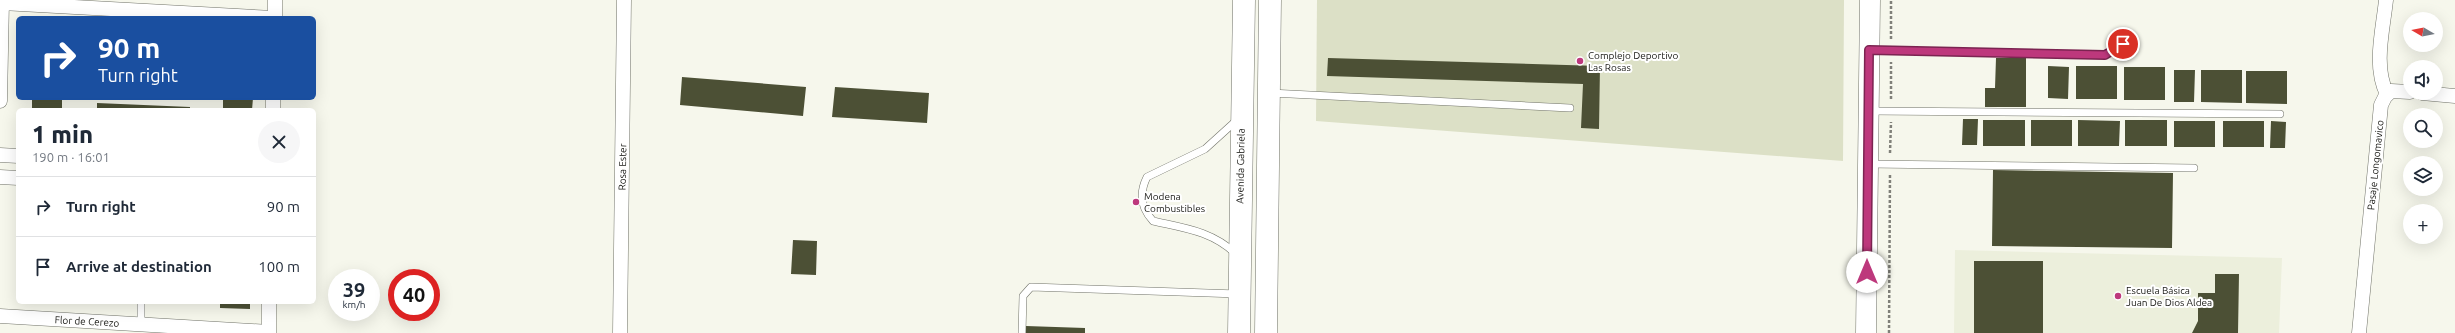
<!DOCTYPE html>
<html lang="en">
<head>
<meta charset="utf-8">
<style>
  body { margin:0; font-family:Ubuntu,sans-serif; background:#f6f6f7; color:#1f2937; height:100vh; display:flex; flex-direction:column; font-size:15px; white-space:nowrap }
  * { box-sizing:border-box; margin:0 }
  p { font-size:13px; color:#747a83 }
  .icon { flex:none; width:22px; height:22px; fill:none; stroke:currentColor; stroke-width:2; stroke-linecap:round; stroke-linejoin:round }
  .map { position:relative; flex:1; overflow:hidden }
  .panel { position:absolute; left:16px; top:108px; width:300px; height:196px; display:flex; flex-direction:column; background:#fff; border-radius:6px; box-shadow:0 4px 16px #0002 }
  .panel>* { flex:none }
  .top-card { position:absolute; left:16px; top:16px; width:300px; height:84px; border-radius:6px; box-shadow:0 4px 16px #0002; background:#1a4fa0; color:#fff; overflow:hidden }
  .needle { width:26px; rotate:280deg }
  .fabs { position:absolute; left:2403px; top:12px; display:grid; gap:8px }
  .fabs a { display:grid; place-items:center; width:40px; height:40px; border-radius:50%; background:#fff; box-shadow:0 4px 16px #0002; font-size:20px }
  .speed { position:absolute; left:328px; top:269px; display:flex; gap:8px; font-size:20px; font-weight:700; text-align:center }
  .speed>* { display:grid; place-content:center; width:52px; height:52px; border-radius:50%; background:#fff; box-shadow:0 4px 16px #0002; line-height:1 }
  .speed small { font-size:10px; font-weight:400 }
  .speed .limit { border:6px solid #d22; background:#fff; color:#111 }
  .pin { position:absolute; display:grid; place-items:center; width:34px; height:34px; color:#fff; margin:-17px; border:2px solid #fff; border-radius:50%; box-shadow:0 1px 4px #0007 }
  .me { position:absolute; width:44px; margin:-22px; rotate:0deg; stroke-linejoin:round; filter:drop-shadow(0 0 3px #0008) }
  .turn { display:flex; align-items:center; gap:14px; height:84px; padding:0 16px; font-size:18px }
  .turn .icon { width:52px; height:52px; stroke-width:2.5 }
  .turn b { display:block; font-size:28px; line-height:34px }
  .round { display:grid; place-items:center; flex:none; width:42px; height:42px; border-radius:21px; background:#f6f6f7 }
  .headline { display:flex; align-items:center; justify-content:space-between; height:68px; padding:0 16px }
  h1 { font-size:24px; font-weight:800; line-height:30px }
  ul { padding:0; list-style:none }
  li { display:flex; align-items:center; gap:12px; height:60px; padding:0 16px; border-top:1px solid #e0e1e3 }
  li div { flex:1 }
  li b { display:block; font-size:15px }
  li em { font-style:normal }
  .map>svg:first-child { display:block }
  .built { fill:#ecefdc }
  .green { fill:#dce0c6 }
  .building { fill:#4c5035 }
  .lines { fill:none; stroke-linecap:round; stroke-linejoin:round }
  .lane-casing { stroke:#717369; stroke-width:8 }
  .street-casing { stroke:#717369; stroke-width:15 }
  .secondary-casing { stroke:#717369; stroke-width:21 }
  .primary-casing { stroke:#717369; stroke-width:23 }
  .path { stroke:#808079; stroke-width:2.5; stroke-dasharray:3 2; stroke-linecap:butt }
  .lane { stroke:#fff; stroke-width:7 }
  .street { stroke:#fff; stroke-width:14 }
  .secondary { stroke:#fff; stroke-width:20 }
  .primary { stroke:#fff; stroke-width:22 }
  .route-casing { stroke:#7b2451; stroke-width:10 }
  .route { stroke:#bd387c; stroke-width:7 }
  .poi-dot { fill:#bd387c; stroke:#fff; stroke-width:1.5 }
  .labels { text-anchor:middle; stroke-width:4; stroke-linejoin:round; paint-order:stroke }
  .poi-label { font-size:10px; fill:#171713; stroke:#fff; text-anchor:start }
  .street-label { font-size:10px; fill:#171713; stroke:#fff }
</style>
</head>
<body>
<div class="map">
<svg width="2455" height="333" viewBox="0 0 2455 333">
  <rect width="100%" height="100%" fill="#f6f7ec"/>
  <path class="built" d="M 1955,250 L 2282,258 L 2279,333 L 1954,333 Z"/>
  <path class="green" d="M 1317,0 L 1844,0 L 1843,161 L 1316,121 Z"/>
  <path class="building" d="M 1328,58 L 1600,66 L 1599,129 L 1581,128 L 1583,84 L 1327,76 Z
    M 1996,58 L 2026,58 L 2026,107 L 1985,107 L 1985,88 L 1995,88 Z
    M 2048,66 L 2069,67 L 2068,99 L 2048,98 Z
    M 2076,66 L 2117,66 L 2117,99 L 2076,99 Z
    M 2124,67 L 2165,67 L 2165,100 L 2124,100 Z
    M 2174,70 L 2195,70 L 2194,102 L 2174,102 Z
    M 2201,70 L 2242,70 L 2242,103 L 2201,102 Z
    M 2246,71 L 2287,71 L 2287,104 L 2246,103 Z
    M 682,77 L 806,87 L 803,116 L 680,105 Z
    M 835,87 L 929,93 L 927,123 L 832,117 Z
    M 32,98 L 62,98 L 62,110 L 32,110 Z
    M 223,98 L 253,98 L 252,110 L 223,110 Z
    M 97,103 L 190,107 L 190,110 L 97,110 Z
    M 1963,119 L 1978,119 L 1977,145 L 1962,145 Z
    M 1983,120 L 2025,120 L 2025,146 L 1983,146 Z
    M 2031,120 L 2072,120 L 2072,146 L 2031,146 Z
    M 2078,120 L 2120,121 L 2119,146 L 2078,146 Z
    M 2125,120 L 2167,120 L 2167,146 L 2125,146 Z
    M 2174,121 L 2215,121 L 2215,147 L 2174,147 Z
    M 2223,121 L 2264,121 L 2264,147 L 2223,147 Z
    M 2271,121 L 2286,122 L 2285,148 L 2270,148 Z
    M 1993,170 L 2173,173 L 2172,248 L 1992,246 Z
    M 793,240 L 817,241 L 816,275 L 791,274 Z
    M 1974,261 L 2043,261 L 2043,333 L 1974,333 Z
    M 2215,274 L 2239,274 L 2238,333 L 2192,333 L 2198,321 L 2198,293 L 2215,293 Z
    M 220,302 L 250,302 L 250,309 L 220,308 Z
    M 1026,326 L 1085,328 L 1085,333 L 1025,333 Z"/>
  <g class="lines">
    <defs>
      <path id="lane" d="M 1871,50 L 2105,55 L 2132,39
        M 1270,93 L 1570,108
        M 1869,111 L 2280,114
        M 1869,164 L 2194,168
        M 1236,254 C 1212,231 1184,228 1153,221 C 1141,208 1139,193 1147,177 L 1205,149 L 1237,120
        M 141,324 L 141,302
        M 1022,333 L 1023,296 L 1031,287 L 1238,294"/>
      <path id="street" d="M 2386,0 C 2383,30 2373,66 2387,94
        M 2,3 L 273,18
        M 275,18 L 275,0
        M 2422,93 L 2455,96
        M 0,101 L 2,0
        M 273,110 L 273,98
        M 0,155 L 18,156
        M 0,177 L 18,178
        M 0,316 L 269,332
        M 269,333 L 269,302
        M 620,333 L 624,0
        M 2359,333 L 2381,105 L 2385,97 L 2391,91 L 2410,92"/>
      <path id="secondary" d="M 1866,333 L 1870,0"/>
      <path id="primary" d="M 1239,333 L 1244,0
        M 1266,333 L 1270,0"/>
    </defs>
    <use href="#lane" class="lane-casing"/>
    <use href="#street" class="street-casing"/>
    <use href="#secondary" class="secondary-casing"/>
    <use href="#primary" class="primary-casing"/>
    <path class="path" d="M 1891,39 L 1891,0
      M 1891,99 L 1891,62
      M 1890,153 L 1891,122
      M 1889,333 L 1890,174"/>
    <use href="#lane" class="lane"/>
    <use href="#street" class="street"/>
    <use href="#secondary" class="secondary"/>
    <use href="#primary" class="primary"/>
  </g>
  <g class="lines">
    <defs>
      <path id="route" d="M 1867,272 L 1869,50 L 2105,55 L 2123,44"/>
    </defs>
    <use href="#route" class="route-casing"/>
    <use href="#route" class="route"/>
  </g>
  <g class="poi-dot">
    <circle cx="1580" cy="61" r="4"/>
    <circle cx="1136" cy="202" r="4"/>
    <circle cx="2118" cy="296" r="4"/>
  </g>
  <g class="labels">
    <g class="poi-label">
      <text x="1588" y="59">Complejo Deportivo<tspan x="1588" dy="12">Las Rosas</tspan></text>
      <text x="1144" y="200">Modena<tspan x="1144" dy="12">Combustibles</tspan></text>
      <text x="2126" y="294">Escuela Básica<tspan x="2126" dy="12">Juan De Dios Aldea</tspan></text>
    </g>
    <g class="street-label">
      <text transform="translate(2375 165) rotate(-84)" y="4">Pasaje Longomavico</text>
      <text transform="translate(1240 166) rotate(-89)" y="4">Avenida Gabriela</text>
      <text transform="translate(622 167) rotate(-89)" y="4">Rosa Ester</text>
      <text transform="translate(87 321) rotate(3)" y="4">Flor de Cerezo</text>
    </g>
  </g>
</svg>
<div class="fabs">
<a><svg class="needle" viewBox="-14 -14 28 28"><path d="M0-13l5 13h-10z" fill="#e53935"/><path d="M0 13l5-13h-10z" fill="#747a83"/></svg></a>
<a><svg class="icon" aria-label="sound" viewBox="0 0 24 24"><path d="M4 9h4l5-4v14l-5-4H4zM17 9q2 3 0 6"/></svg></a>
<a><svg class="icon" aria-label="search" viewBox="0 0 24 24"><circle cx="10" cy="10" r="6"/><path d="M15 15l6 6"/></svg></a>
<a><svg class="icon" aria-label="layers" viewBox="0 0 24 24"><path d="M12 4l9 5-9 5-9-5zM3 14l9 5 9-5"/></svg></a>
<a>+</a>
</div>
<div class="speed"><div>39<small>km/h</small></div><div class="limit">40</div></div>
<div class="pin" style="left:2123px;top:44px;background:#d93025"><svg class="icon" aria-label="arrive" viewBox="0 0 24 24"><path d="M6 21V4h12l-3 4 3 4H6"/></svg></div>
<svg class="me" style="left:1867px;top:272px" viewBox="-20 -20 40 40"><circle r="19" fill="#fff"/><path d="M0-13L10 11 0 6-10 11z" fill="#bd387c"/></svg>
<div class="top-card">
<div class="turn"><svg class="icon" aria-label="right" viewBox="0 0 24 24"><path d="M7 20v-9h11M14 6l5 5-5 5"/></svg><div><b>90 m</b>Turn right</div></div>
</div>
<section class="panel">
<div class="headline"><div><h1>1 min</h1><p>190 m · 16:01</p></div><a class="round"><svg class="icon" aria-label="close" viewBox="0 0 24 24"><path d="M6 6l12 12M18 6L6 18"/></svg></a></div>
<ul>
<li><svg class="icon" aria-label="right" viewBox="0 0 24 24"><path d="M7 20v-9h11M14 6l5 5-5 5"/></svg><div><b>Turn right</b></div><em>90 m</em></li>
<li><svg class="icon" aria-label="arrive" viewBox="0 0 24 24"><path d="M6 21V4h12l-3 4 3 4H6"/></svg><div><b>Arrive at destination</b></div><em>100 m</em></li>
</ul>
</section>
</div>
</body>
</html>
